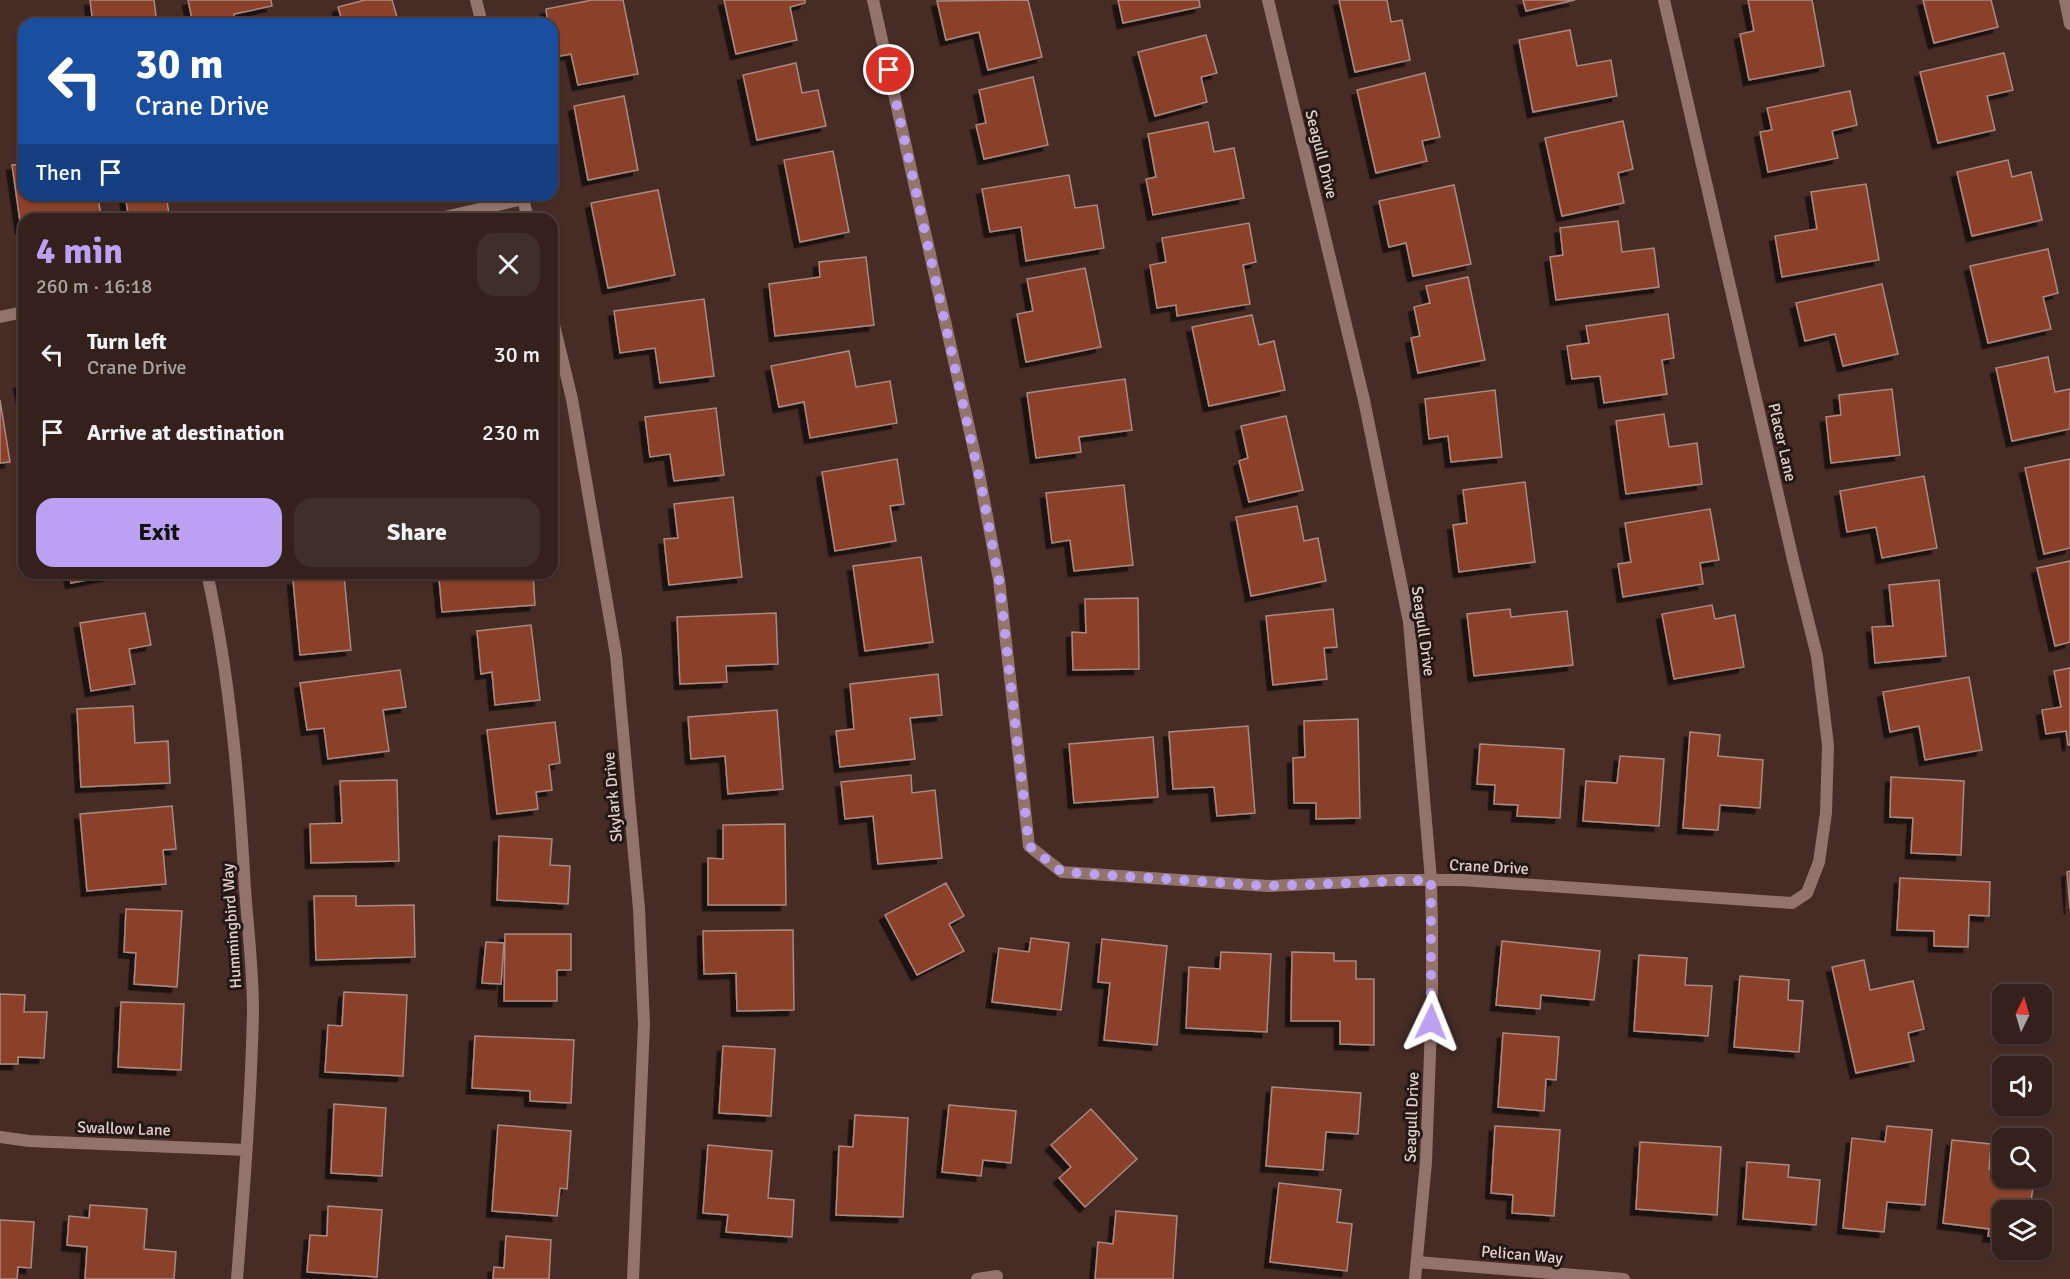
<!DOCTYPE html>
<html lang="en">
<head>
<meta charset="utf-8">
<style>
  body { margin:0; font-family:Signika,sans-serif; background:#3f2e29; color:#f1f3f6; height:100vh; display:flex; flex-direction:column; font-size:22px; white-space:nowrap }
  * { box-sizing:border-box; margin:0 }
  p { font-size:20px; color:#a9a3a3 }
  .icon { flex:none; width:33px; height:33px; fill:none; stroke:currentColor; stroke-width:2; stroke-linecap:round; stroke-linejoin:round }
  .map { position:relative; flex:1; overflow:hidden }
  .side { position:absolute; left:18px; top:213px; width:540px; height:366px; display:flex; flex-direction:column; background:#34211c; border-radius:18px; box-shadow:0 2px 4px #0004,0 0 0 2px #4e3e3b }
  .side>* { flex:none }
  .hud { position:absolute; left:18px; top:18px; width:540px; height:183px; border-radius:18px; box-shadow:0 2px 4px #0004,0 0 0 2px #4e3e3b; background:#1a4fa0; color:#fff; overflow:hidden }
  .needle { width:39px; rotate:5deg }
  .fabs { position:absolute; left:1992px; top:984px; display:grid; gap:12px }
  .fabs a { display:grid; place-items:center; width:60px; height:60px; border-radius:12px; background:#34211c; box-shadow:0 2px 4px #0004,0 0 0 2px #4e3e3b; font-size:30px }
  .pin { position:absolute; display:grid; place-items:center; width:51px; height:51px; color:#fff; margin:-26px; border:3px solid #fff; border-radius:50%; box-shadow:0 2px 6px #0007 }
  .me { position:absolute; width:66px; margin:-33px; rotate:2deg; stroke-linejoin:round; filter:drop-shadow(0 0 4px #0008) }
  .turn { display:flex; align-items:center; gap:21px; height:126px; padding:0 18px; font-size:27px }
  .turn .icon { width:78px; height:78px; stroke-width:2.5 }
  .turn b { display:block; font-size:42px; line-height:51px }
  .then { display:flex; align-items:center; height:57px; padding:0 18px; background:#0003; gap:12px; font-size:22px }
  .round { display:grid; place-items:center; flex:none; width:63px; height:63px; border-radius:18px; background:#3f2e29 }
  .head { display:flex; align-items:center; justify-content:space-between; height:102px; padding:0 18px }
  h1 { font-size:36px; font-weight:700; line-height:45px; color:#bca0f2 }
  .cta { display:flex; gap:12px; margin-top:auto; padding:12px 18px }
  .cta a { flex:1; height:69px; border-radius:18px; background:#bca0f2; color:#111; font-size:24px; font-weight:700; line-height:69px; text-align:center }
  .cta a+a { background:#3f2e29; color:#f1f3f6 }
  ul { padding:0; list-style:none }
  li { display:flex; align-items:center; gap:18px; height:78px; padding:0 18px }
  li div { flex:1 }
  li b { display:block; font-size:22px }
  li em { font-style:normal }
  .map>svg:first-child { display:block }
  .building { fill:#8b402c; stroke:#a98980; stroke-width:1.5; filter:url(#shadow) }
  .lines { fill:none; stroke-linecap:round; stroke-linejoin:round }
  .street { stroke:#93746c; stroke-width:12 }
  .route { stroke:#bca0f2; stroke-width:10; stroke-dasharray:0 18 }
  .labels { text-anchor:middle; stroke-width:6; stroke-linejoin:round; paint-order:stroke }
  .street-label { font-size:16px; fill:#e2d0cb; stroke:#241814 }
</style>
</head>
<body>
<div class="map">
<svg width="2070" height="1279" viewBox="0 0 2070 1279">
  <defs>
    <filter id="shadow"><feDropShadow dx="-5.5" dy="5.5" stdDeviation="0" flood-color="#0009"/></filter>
  </defs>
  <rect width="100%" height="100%" fill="#462c25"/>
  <path class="building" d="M 90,0 L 154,0 L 157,24 L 93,24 Z
    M 188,0 L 271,0 L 272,6 L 234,14 L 235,24 L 193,24 Z
    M 365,0 L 392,0 L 399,24 L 343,24 L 338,7 Z
    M 592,0 L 623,0 L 638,74 L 578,85 L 571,54 L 555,57 L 552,42 L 552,24 L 548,24 L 546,9 Z
    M 724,0 L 805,0 L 805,3 L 790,7 L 797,40 L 736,54 Z
    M 1028,0 L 1042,57 L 988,70 L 979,32 L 946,40 L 937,1 Z
    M 1118,0 L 1199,0 L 1200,7 L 1123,23 Z
    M 1339,0 L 1387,0 L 1391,22 L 1402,20 L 1410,60 L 1355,72 Z
    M 1523,0 L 1575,0 L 1526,11 Z
    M 1748,0 L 1812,0 L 1824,66 L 1749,80 L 1740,34 L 1754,31 Z
    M 1923,0 L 1991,0 L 1998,27 L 1934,43 Z
    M 1570,30 L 1577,66 L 1611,60 L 1617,96 L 1533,112 L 1519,40 Z
    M 1206,35 L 1217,73 L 1201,77 L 1207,102 L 1155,116 L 1138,52 Z
    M 2004,53 L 2013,90 L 1987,96 L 1995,130 L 1938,143 L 1920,72 Z
    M 796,63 L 802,93 L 818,90 L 826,126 L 757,140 L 743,75 Z
    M 1425,73 L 1440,137 L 1422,141 L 1427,161 L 1376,173 L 1357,90 Z
    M 1033,77 L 1048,145 L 984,159 L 976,125 L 986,123 L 979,90 Z
    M 1850,91 L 1857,125 L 1832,131 L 1838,158 L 1768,172 L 1760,132 L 1772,130 L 1767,108 Z
    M 624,96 L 638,170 L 588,180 L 574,106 Z
    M 1623,121 L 1633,169 L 1618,173 L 1624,203 L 1562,216 L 1545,138 Z
    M 1208,122 L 1214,152 L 1234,148 L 1244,198 L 1153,215 L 1146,179 L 1156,177 L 1148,134 Z
    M 833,151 L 849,232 L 800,242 L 784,160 Z
    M 2008,160 L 2012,177 L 2031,172 L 2042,220 L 1972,236 L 1957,172 Z
    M 24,164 L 24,195 L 98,195 L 101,219 L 24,219 L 24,228 L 21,228 L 12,165 Z
    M 1069,175 L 1075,208 L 1097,205 L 1104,248 L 1026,261 L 1021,227 L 990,232 L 982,189 Z
    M 1866,184 L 1879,260 L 1782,277 L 1775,236 L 1817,229 L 1811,192 Z
    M 1454,185 L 1471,264 L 1413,276 L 1406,243 L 1389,247 L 1379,201 Z
    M 658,190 L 675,275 L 608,288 L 591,203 Z
    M 125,195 L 166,195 L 169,214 L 141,219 L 129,219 Z
    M 1618,221 L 1622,252 L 1654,248 L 1659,287 L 1556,300 L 1550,257 L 1563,255 L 1560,228 Z
    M 1249,223 L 1256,262 L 1243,265 L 1250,304 L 1177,316 L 1176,305 L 1157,308 L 1150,265 L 1166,262 L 1162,238 Z
    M 2048,249 L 2058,293 L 2043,297 L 2051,329 L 1988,343 L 1970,266 Z
    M 866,257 L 874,325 L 775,336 L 769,284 L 820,277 L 819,262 Z
    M 1085,268 L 1101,347 L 1026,362 L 1017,314 L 1033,311 L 1027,279 Z
    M 1468,277 L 1485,360 L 1418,373 L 1411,338 L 1420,336 L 1414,307 L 1430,303 L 1426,286 Z
    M 1882,284 L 1898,354 L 1843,366 L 1835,334 L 1805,341 L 1796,303 Z
    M 704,299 L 714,376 L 660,383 L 655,348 L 620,353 L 614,311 Z
    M 1668,314 L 1674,358 L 1662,360 L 1667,394 L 1604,403 L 1600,376 L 1572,379 L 1567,346 L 1589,343 L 1586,326 Z
    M 1252,315 L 1259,345 L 1274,341 L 1285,390 L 1209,406 L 1192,327 Z
    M 849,351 L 856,387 L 890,381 L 897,423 L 810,438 L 804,402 L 779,407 L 771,366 Z
    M 2048,357 L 2055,392 L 2070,389 L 2070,429 L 2012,441 L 1996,368 Z
    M 1125,379 L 1132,430 L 1079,437 L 1081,452 L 1036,458 L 1027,393 Z
    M 24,382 L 24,407 L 19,383 Z
    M 1892,389 L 1900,455 L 1831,463 L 1826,417 L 1841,415 L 1839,395 Z
    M 1495,390 L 1502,457 L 1451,462 L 1448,436 L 1429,439 L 1425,399 Z
    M 0,400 L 10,462 L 0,463 Z
    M 716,408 L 724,475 L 674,481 L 670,454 L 650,457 L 645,417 Z
    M 1664,414 L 1669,447 L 1697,443 L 1702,484 L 1626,494 L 1616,421 Z
    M 1286,416 L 1303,490 L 1249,502 L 1239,461 L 1248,458 L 1241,426 Z
    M 897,459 L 904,504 L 890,506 L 896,541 L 835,551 L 822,472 Z
    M 2070,459 L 2070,548 L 2044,554 L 2025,468 Z
    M 1924,476 L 1937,548 L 1882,558 L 1876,527 L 1847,532 L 1840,491 Z
    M 1525,482 L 1535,562 L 1459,572 L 1453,525 L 1467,523 L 1463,490 Z
    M 1124,485 L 1133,565 L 1074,571 L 1070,540 L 1052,543 L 1046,493 Z
    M 733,497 L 742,577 L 669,585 L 664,539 L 678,538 L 674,504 Z
    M 1297,506 L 1304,541 L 1318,538 L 1326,581 L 1251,596 L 1236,517 Z
    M 1710,509 L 1719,560 L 1700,563 L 1703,584 L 1623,597 L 1618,564 L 1631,562 L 1625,523 Z
    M 921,557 L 933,642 L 865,651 L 853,566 Z
    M 2070,561 L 2070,642 L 2055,646 L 2037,568 Z
    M 69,573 L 121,573 L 71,583 Z
    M 453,573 L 533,573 L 535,605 L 442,612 L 439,578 L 453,577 Z
    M 344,575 L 351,650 L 300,655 L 293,580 Z
    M 1939,580 L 1946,656 L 1875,663 L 1872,627 L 1893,626 L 1889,585 Z
    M 1138,598 L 1139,669 L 1073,670 L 1072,632 L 1086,633 L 1085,599 Z
    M 1712,605 L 1715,619 L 1735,615 L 1744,667 L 1674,679 L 1662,614 Z
    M 1333,609 L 1337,647 L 1324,648 L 1327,679 L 1273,685 L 1266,616 Z
    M 1510,609 L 1511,617 L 1567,611 L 1573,665 L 1474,676 L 1467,614 Z
    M 145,613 L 151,645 L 129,649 L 135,684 L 91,691 L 80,623 Z
    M 776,613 L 778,664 L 726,666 L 727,682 L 680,684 L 677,617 Z
    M 531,625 L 540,700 L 495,705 L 492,672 L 481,674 L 477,631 Z
    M 2070,668 L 2070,745 L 2068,745 L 2066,731 L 2046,734 L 2042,710 L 2061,707 L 2054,671 Z
    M 400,670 L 406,707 L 383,710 L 389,751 L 328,759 L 324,728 L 307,730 L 300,683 Z
    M 938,674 L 942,715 L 910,718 L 915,759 L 840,767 L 836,731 L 854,729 L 850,684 Z
    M 1969,677 L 1982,750 L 1925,760 L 1919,726 L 1890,732 L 1883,692 Z
    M 133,706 L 135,743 L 168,741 L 170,783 L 81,787 L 77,709 Z
    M 777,710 L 783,789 L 728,794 L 725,756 L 691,759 L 688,717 Z
    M 1358,719 L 1360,818 L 1316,819 L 1316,803 L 1294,803 L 1293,758 L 1305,757 L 1304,721 Z
    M 555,722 L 560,763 L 549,765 L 552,790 L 536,792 L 538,809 L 497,814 L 487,730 Z
    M 1248,726 L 1255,813 L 1217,816 L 1214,787 L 1173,789 L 1169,732 Z
    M 1690,732 L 1720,735 L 1718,756 L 1763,760 L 1760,808 L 1720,805 L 1718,830 L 1683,828 Z
    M 1153,737 L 1158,797 L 1074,803 L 1069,744 Z
    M 1480,744 L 1564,749 L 1560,818 L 1517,816 L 1518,805 L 1494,804 L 1495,785 L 1477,784 Z
    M 1620,756 L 1664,759 L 1659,826 L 1583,821 L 1586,781 L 1617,783 Z
    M 911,775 L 912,793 L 935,790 L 942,858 L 878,864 L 873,816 L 845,819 L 841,782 Z
    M 1891,777 L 1964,781 L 1961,855 L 1911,853 L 1913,818 L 1890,817 Z
    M 397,780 L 399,861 L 311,863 L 310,824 L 342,823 L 340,781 Z
    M 172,806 L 176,849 L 163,850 L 166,884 L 87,891 L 80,814 Z
    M 785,824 L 786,905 L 708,905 L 708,858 L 723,859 L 723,825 Z
    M 499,836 L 552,839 L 550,865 L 570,866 L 568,904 L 497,900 Z
    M 2070,871 L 2070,909 L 2067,872 Z
    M 1900,878 L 1990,882 L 1989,916 L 1969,915 L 1968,947 L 1934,946 L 1934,931 L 1897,930 Z
    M 946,883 L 964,916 L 949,924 L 964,951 L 917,975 L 885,915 Z
    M 314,896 L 356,896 L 356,906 L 414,905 L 415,957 L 316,960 Z
    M 126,909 L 182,911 L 177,987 L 134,984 L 136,953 L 124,952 Z
    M 793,930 L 794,1010 L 737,1011 L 736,973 L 704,974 L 703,931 Z
    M 505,934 L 571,934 L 571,970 L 557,970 L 557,1001 L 504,1001 Z
    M 1031,938 L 1069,943 L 1061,1010 L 992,1002 L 999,948 L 1029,952 Z
    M 1102,939 L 1167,946 L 1157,1045 L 1104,1040 L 1110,983 L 1098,982 Z
    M 1502,941 L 1600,951 L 1594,1000 L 1541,995 L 1540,1009 L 1496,1005 Z
    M 486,942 L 504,943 L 501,984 L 482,983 Z
    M 1221,952 L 1271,954 L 1267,1032 L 1186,1028 L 1189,967 L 1220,969 Z
    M 1292,952 L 1334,953 L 1334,961 L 1356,961 L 1356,979 L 1374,979 L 1374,1045 L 1340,1044 L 1340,1021 L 1291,1021 Z
    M 1639,955 L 1687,958 L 1685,985 L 1712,986 L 1708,1036 L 1634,1031 Z
    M 1864,960 L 1870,990 L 1913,981 L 1924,1029 L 1908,1033 L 1914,1061 L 1856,1073 L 1832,967 Z
    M 1740,976 L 1789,980 L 1788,1000 L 1803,1001 L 1799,1052 L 1734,1047 Z
    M 344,992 L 407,995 L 403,1076 L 325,1072 L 328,1025 L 342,1026 Z
    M 0,994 L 25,995 L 24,1012 L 47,1012 L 44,1058 L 18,1057 L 18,1064 L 0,1064 Z
    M 121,1002 L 184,1004 L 181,1070 L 118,1067 Z
    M 1503,1033 L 1559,1037 L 1556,1080 L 1546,1079 L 1544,1111 L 1498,1107 Z
    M 475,1036 L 574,1040 L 571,1103 L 530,1101 L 530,1091 L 472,1088 Z
    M 723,1046 L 775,1049 L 771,1116 L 719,1113 Z
    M 1272,1087 L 1361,1093 L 1358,1134 L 1326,1132 L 1323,1170 L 1266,1166 Z
    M 334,1104 L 386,1108 L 382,1176 L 331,1173 Z
    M 949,1105 L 1016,1111 L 1011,1163 L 983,1160 L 981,1176 L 942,1172 Z
    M 1091,1109 L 1137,1159 L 1085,1207 L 1059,1178 L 1071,1167 L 1051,1145 Z
    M 855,1115 L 908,1118 L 903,1217 L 836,1215 L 839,1146 L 853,1147 Z
    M 498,1125 L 571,1131 L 567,1189 L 560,1188 L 557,1216 L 492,1211 Z
    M 1495,1126 L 1560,1130 L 1554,1216 L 1512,1213 L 1513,1195 L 1491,1193 Z
    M 1887,1126 L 1932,1130 L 1925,1205 L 1887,1202 L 1884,1232 L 1843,1228 L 1852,1138 L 1885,1142 Z
    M 1952,1140 L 1991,1144 L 1989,1169 L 2002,1171 L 2002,1178 L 2034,1178 L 2030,1210 L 2002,1210 L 2002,1237 L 1988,1236 L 1989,1229 L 1943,1223 Z
    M 1640,1142 L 1721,1147 L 1717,1215 L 1636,1209 Z
    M 708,1145 L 772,1151 L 768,1198 L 794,1200 L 792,1237 L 726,1232 L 728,1215 L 703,1213 Z
    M 1747,1162 L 1789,1165 L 1788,1177 L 1820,1180 L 1816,1225 L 1743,1219 Z
    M 1279,1183 L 1341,1190 L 1337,1222 L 1352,1224 L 1347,1271 L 1270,1262 Z
    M 90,1205 L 147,1209 L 144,1249 L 176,1252 L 174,1279 L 85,1279 L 87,1247 L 67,1245 L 69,1216 L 89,1218 Z
    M 328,1206 L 382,1210 L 377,1277 L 307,1272 L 310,1235 L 327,1236 Z
    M 1116,1211 L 1177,1216 L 1173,1279 L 1095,1279 L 1098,1242 L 1113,1244 Z
    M 0,1220 L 34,1222 L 31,1268 L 18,1267 L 17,1279 L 0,1279 Z
    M 506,1236 L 551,1240 L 549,1279 L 493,1279 L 494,1267 L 504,1268 Z"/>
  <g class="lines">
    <path class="street" d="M 476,0 L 482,24
      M 873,0 L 978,468 L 999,580 L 1029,846 L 1062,872 L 1268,886 L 1394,880 L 1462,880 L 1792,903 L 1807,893 L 1819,862 L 1826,813 L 1828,745 L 1817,656 L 1794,564 L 1664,0
      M 1268,0 L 1364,400 L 1409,622 L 1431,880 L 1432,923 L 1432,999 L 1426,1162 L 1415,1279
      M 2065,0 L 2070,24
      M 522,195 L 528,219
      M 436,219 L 523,199
      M 0,317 L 24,312
      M 552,317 L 572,399 L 616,655 L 639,909 L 644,1024 L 633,1279
      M 207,573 C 230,676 239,783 245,889 C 248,929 253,971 253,1011 C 251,1100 244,1190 237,1279
      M 0,1137 L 29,1141 L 246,1150
      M 1417,1262 L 1624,1279
      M 977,1279 L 997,1276"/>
  </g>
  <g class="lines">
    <path class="route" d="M 889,70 L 982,490 L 999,580 L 1029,846 L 1062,872 L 1268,886 L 1431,880 L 1431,1022"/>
  </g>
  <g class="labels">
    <g class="street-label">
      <text transform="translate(1322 154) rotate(76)" y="6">Seagull Drive</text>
      <text transform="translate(1783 442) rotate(77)" y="6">Placer Lane</text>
      <text transform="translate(1424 631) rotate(82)" y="6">Seagull Drive</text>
      <text transform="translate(612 797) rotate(-95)" y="6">Skylark Drive</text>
      <text transform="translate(1489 866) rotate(3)" y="6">Crane Drive</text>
      <text transform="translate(231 926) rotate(-94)" y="6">Hummingbird Way</text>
      <text transform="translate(1411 1117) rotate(-88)" y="6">Seagull Drive</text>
      <text transform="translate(124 1128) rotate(2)" y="6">Swallow Lane</text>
      <text transform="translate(1522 1254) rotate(5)" y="6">Pelican Way</text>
    </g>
  </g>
</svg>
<div class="fabs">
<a><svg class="needle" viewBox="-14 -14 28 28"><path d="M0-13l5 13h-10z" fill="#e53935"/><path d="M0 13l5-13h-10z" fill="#a9a3a3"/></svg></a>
<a><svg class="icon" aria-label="sound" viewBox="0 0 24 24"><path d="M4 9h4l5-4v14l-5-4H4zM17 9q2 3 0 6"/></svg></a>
<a><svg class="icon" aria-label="search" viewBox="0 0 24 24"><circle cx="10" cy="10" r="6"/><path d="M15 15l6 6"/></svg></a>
<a><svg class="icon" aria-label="layers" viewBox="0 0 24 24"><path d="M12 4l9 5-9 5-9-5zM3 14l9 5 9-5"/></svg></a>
</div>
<div class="pin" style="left:889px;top:70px;background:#d93025"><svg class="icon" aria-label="arrive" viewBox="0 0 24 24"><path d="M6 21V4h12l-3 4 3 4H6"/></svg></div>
<svg class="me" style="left:1431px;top:1022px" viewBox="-20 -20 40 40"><path d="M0-17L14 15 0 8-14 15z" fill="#bca0f2" stroke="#fff" stroke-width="4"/></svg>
<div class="hud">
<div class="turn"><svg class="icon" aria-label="left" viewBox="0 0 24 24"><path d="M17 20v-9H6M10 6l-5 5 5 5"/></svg><div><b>30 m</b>Crane Drive</div></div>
<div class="then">Then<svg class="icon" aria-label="arrive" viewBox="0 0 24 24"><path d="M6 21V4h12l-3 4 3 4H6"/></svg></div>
</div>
<section class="side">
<div class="head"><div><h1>4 min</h1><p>260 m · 16:18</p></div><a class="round"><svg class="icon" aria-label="close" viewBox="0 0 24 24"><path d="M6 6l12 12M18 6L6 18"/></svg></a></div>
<ul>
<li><svg class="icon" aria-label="left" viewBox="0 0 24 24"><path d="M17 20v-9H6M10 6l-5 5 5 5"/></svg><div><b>Turn left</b><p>Crane Drive</p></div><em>30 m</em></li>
<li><svg class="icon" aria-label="arrive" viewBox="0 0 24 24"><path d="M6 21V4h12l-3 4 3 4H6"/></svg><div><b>Arrive at destination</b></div><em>230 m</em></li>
</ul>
<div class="cta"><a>Exit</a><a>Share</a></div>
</section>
</div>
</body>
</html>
